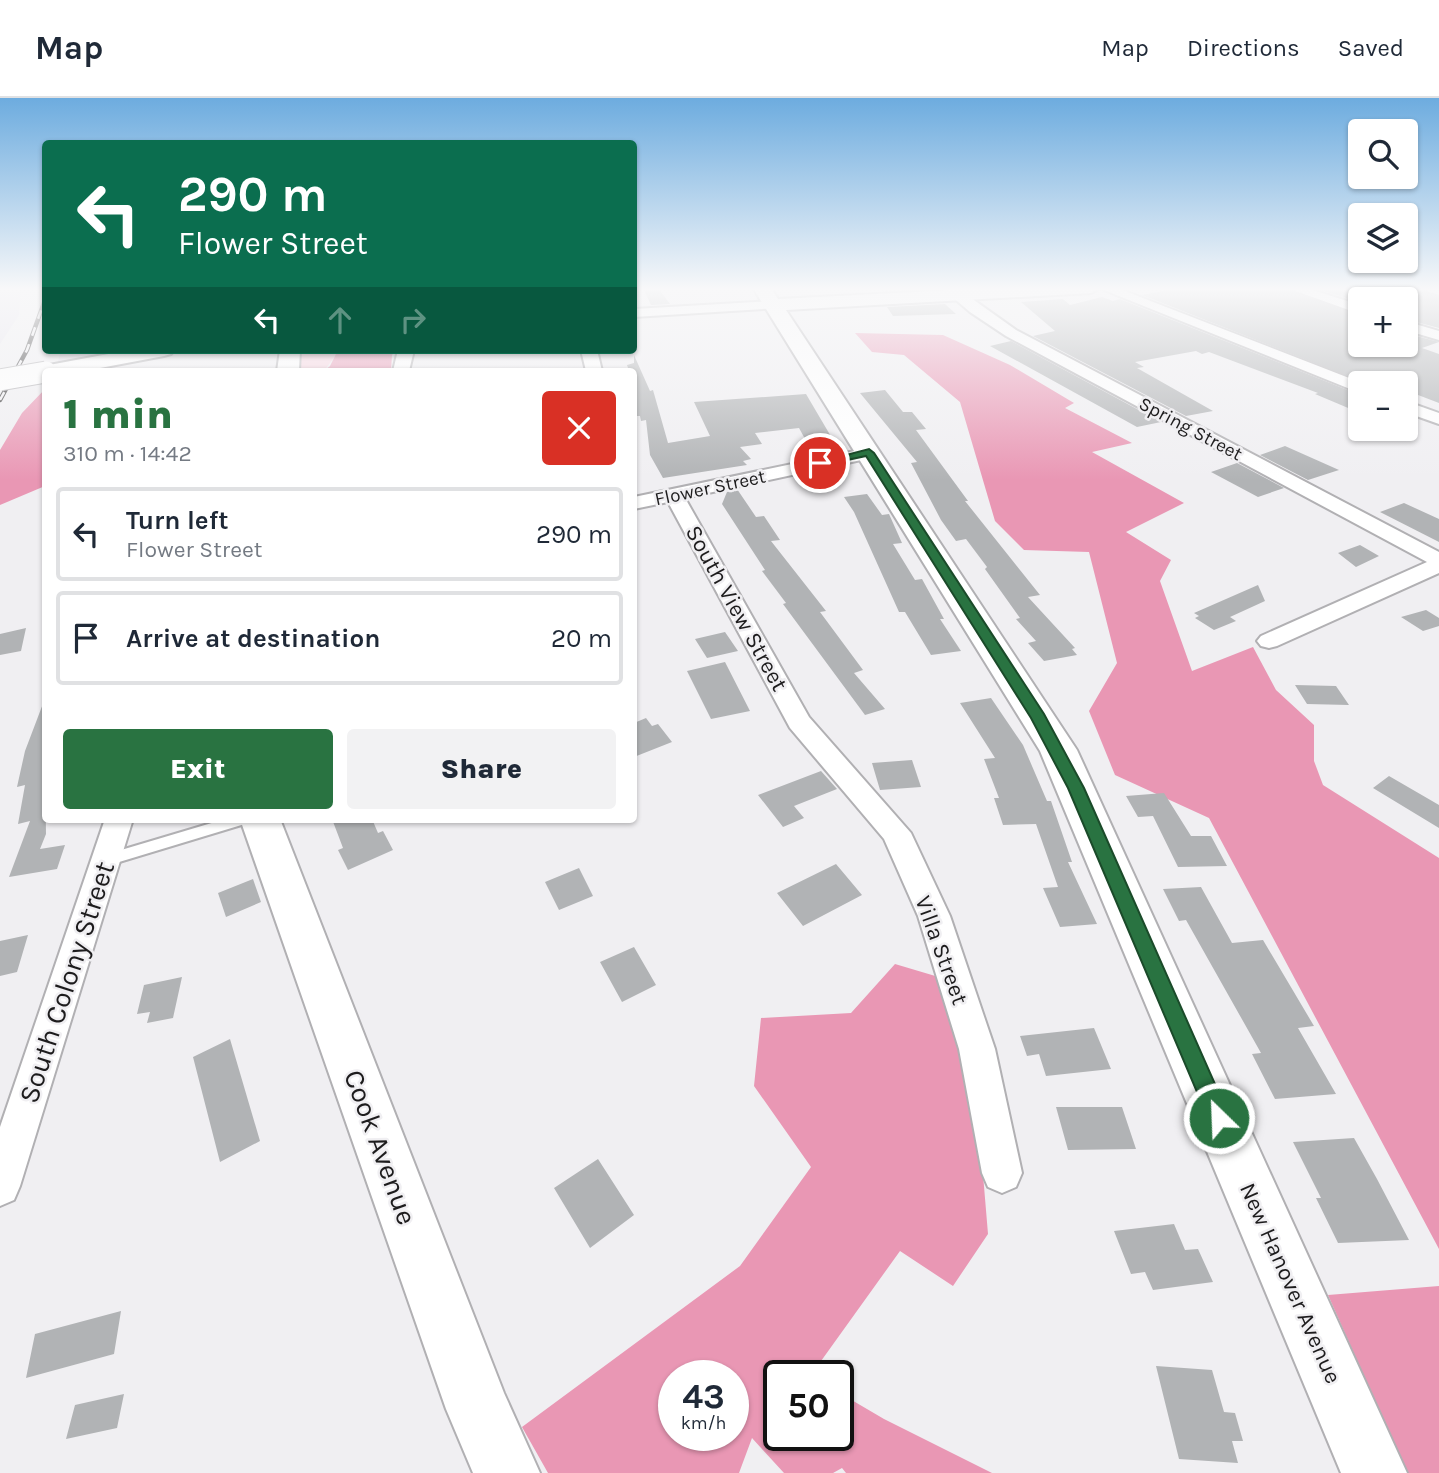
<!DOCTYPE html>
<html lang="en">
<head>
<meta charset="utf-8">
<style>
  body { margin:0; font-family:Karla,sans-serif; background:#f2f2f3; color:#1f2937; height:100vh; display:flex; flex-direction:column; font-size:26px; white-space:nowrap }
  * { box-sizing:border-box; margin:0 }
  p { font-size:23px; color:#747a83 }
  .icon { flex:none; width:38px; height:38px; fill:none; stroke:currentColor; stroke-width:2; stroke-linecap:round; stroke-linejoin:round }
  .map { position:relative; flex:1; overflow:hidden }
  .sheet { position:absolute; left:42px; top:270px; width:595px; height:455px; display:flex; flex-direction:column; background:#fff; border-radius:7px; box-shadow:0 2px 5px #0004 }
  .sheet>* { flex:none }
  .hud { position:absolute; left:42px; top:42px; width:595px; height:214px; border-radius:7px; box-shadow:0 2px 5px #0004; background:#0b6e4f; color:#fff; overflow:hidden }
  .controls { position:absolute; left:1348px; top:21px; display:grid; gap:14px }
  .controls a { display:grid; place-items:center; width:70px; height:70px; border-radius:7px; background:#fff; box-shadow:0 2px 5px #0004; font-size:35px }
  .speed { position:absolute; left:658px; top:1262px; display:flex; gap:14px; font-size:35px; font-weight:700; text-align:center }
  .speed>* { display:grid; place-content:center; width:91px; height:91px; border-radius:50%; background:#fff; box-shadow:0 2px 5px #0004; line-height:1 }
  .speed small { font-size:18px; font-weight:400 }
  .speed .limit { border:4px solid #111; border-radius:10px; background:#fff; color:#111 }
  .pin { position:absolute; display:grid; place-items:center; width:60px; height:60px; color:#fff; margin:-30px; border:4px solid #fff; border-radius:50%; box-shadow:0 2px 7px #0007 }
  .me { position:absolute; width:77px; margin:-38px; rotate:336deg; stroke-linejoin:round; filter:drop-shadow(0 0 5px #0008) }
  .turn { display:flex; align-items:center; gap:24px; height:147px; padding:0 21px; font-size:32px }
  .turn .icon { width:91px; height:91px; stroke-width:2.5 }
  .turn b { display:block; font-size:49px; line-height:60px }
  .lanes { display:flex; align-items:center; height:66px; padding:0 21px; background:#0003; justify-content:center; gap:35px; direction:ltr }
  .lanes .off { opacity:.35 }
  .round { display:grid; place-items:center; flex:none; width:74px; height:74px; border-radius:7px; background:#f2f2f3 }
  .headline { display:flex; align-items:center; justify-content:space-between; height:119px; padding:0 21px }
  h1 { font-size:42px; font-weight:800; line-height:52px; color:#297341 }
  .button { display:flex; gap:14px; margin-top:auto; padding:14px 21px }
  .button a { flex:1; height:80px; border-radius:7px; background:#297341; color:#fff; font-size:28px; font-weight:800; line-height:80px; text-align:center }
  .button a+a { background:#f2f2f3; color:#1f2937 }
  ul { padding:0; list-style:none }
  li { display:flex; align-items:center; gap:21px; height:94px; margin:0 14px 10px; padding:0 7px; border:4px solid #e0e1e3; border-radius:7px }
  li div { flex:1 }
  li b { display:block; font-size:26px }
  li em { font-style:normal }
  header { display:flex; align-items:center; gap:42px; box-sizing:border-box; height:98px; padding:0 35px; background:#fff; border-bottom:2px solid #e0e1e3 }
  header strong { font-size:33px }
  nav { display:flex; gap:38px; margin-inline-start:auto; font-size:24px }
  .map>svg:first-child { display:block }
  .built { fill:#e6e3ed }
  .green { fill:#f8d2de }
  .forest { fill:#e997b4; fill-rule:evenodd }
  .building { fill:#b1b3b5 }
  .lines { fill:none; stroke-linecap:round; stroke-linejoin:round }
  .lane-casing { stroke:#b1b0b3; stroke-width:4 }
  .street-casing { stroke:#b1b0b3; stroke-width:4 }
  .secondary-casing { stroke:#b1b0b3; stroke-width:4 }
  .lane { fill:#fff; fill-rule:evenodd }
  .street { fill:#fff; fill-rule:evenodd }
  .secondary { fill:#fff; fill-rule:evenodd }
  .rail-casing { stroke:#333233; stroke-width:4.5 }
  .rail { stroke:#f0eff2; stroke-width:2.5; stroke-dasharray:9; stroke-linecap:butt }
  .secondary-bridge-casing { stroke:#b1b0b3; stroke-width:23; stroke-linecap:butt }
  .secondary-bridge { stroke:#fff; stroke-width:21 }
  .route { fill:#297341; stroke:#1b4b2a; stroke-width:2 }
  .labels { text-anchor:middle; stroke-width:5; stroke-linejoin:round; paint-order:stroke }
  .far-street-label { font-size:19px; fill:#1d1c1d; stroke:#f0eff2 }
  .street-label { font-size:23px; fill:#1d1c1d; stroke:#f0eff2 }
  .near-street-label { font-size:28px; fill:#1d1c1d; stroke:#f0eff2 }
</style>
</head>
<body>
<header>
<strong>Map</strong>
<nav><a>Map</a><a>Directions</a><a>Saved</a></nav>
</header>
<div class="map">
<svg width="1439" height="1375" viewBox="0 0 1439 1375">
  <rect width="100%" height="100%" fill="#f0eff2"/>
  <path class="built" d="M 0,190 L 21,190 L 19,217 L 0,246 Z
    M 61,252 L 141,252 L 57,267 Z"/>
  <path class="green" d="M 300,252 L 338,252 L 339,253 L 324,273 L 298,273 Z"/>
  <path class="forest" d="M 855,235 L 943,237 L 1010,267 L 1074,305 L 1065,310 L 1132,345 L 1092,354 L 1184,405 L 1126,434 L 1171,462 L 1160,483 L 1192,573 L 1253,549 L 1276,592 L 1314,627 L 1314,663 L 1323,687 L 1439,760 L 1439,1151 L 1209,720 L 1115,677 L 1089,613 L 1117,565 L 1089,454 L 1024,452 L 995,423 L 960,304 L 904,257 L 872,254 Z
    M 338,252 L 396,252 L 392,257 L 391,273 L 324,273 L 330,268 Z
    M 45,291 L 45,388 L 0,407 L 0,352 L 22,315 Z
    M 895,866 L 942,880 L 977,1005 L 988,1136 L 953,1188 L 900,1153 L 811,1277 L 779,1278 L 779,1337 L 838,1337 L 838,1294 L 884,1321 L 992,1375 L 846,1375 L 842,1370 L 833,1375 L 784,1375 L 752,1340 L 739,1375 L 548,1375 L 522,1329 L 740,1168 L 811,1069 L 754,988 L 761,920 L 851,915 ZM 674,1278 L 733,1278 L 733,1337 L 674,1337 Z
    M 1439,1188 L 1439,1375 L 1407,1375 L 1328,1197 Z"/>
  <path class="building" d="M 643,190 L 658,190 L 670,206 L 651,207 Z
    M 1178,190 L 1284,190 L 1360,218 L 1360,247 L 1405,247 L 1405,235 L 1439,244 L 1422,250 L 1439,256 L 1439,305 L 1405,292 L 1405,285 L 1365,285 L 1142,197 Z
    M 1314,190 L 1418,190 L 1439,197 L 1439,230 L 1405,221 L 1405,201 L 1360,201 L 1360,204 Z
    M 1102,199 L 1113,203 L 1120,201 L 1360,297 L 1360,315 L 1315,296 L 1318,295 L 1209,254 L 1202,256 L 1196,253 L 1135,264 L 1144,269 L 1137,270 L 1213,313 L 1186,318 L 1033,238 L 1055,233 L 1021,204 L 1063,201 L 1070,207 Z
    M 945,206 L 956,216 L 893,218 L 887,209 Z
    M 1011,243 L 1161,324 L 1137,329 L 990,248 Z
    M 634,257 L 650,293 L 653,292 L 668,345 L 710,338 L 694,304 L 806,296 L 836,347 L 810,350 L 799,330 L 755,335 L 762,346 L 740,349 L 751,361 L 743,363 L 747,367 L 663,380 L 650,357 L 646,322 L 641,323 L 640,318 L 634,318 L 634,273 L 629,273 L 627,267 L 634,265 Z
    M 885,292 L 903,314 L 912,314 L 926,331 L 916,332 L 968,403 L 965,403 L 1040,497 L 1028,499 L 1075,550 L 1072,551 L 1077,557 L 1044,563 L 1028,545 L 1036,543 L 1016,521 L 1020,520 L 985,471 L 987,469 L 966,441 L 956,443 L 941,422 L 911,365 L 917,364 L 860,295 Z
    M 1285,348 L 1339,372 L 1308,382 L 1260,357 Z
    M 1237,365 L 1284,390 L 1258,399 L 1211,374 Z
    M 737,391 L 756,419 L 764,418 L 780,442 L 771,443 L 826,513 L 820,514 L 863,572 L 854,575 L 885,611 L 865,617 L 783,506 L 786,505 L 762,473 L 765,472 L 722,406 L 727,394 Z
    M 867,396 L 882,417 L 889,416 L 902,445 L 893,446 L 915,482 L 922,481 L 944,521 L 940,521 L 961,553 L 931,557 L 905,514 L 899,514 L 854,414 L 844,399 Z
    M 1404,405 L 1439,421 L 1439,444 L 1380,414 Z
    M 1360,447 L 1379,458 L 1356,469 L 1338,455 Z
    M 1258,487 L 1265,503 L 1230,519 L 1236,523 L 1214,532 L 1195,520 L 1199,518 L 1194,515 Z
    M 1426,512 L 1439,520 L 1439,528 L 1423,533 L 1401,519 Z
    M 26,530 L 21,553 L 0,557 L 0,536 Z
    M 725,534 L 738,553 L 707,560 L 695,541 Z
    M 725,564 L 750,613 L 711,621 L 687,573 Z
    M 1295,587 L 1336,588 L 1349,607 L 1307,606 Z
    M 991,600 L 1023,647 L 1047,703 L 1051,703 L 1072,764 L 1068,764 L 1097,826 L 1060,829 L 1043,790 L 1058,789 L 1036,726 L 1003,727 L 994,700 L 999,700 L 984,661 L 995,660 L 960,605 Z
    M 44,603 L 46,736 L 40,751 L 65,747 L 57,771 L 9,779 L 30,723 L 18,726 L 25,687 L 17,689 L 25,653 Z
    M 646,620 L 652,628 L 658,626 L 672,644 L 634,659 L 634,625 Z
    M 912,662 L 921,689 L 880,692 L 872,665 Z
    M 821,673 L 837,691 L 794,708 L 804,720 L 783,729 L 758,697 Z
    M 1389,678 L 1439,707 L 1439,730 L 1373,690 Z
    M 1164,695 L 1191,738 L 1211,738 L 1227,768 L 1178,769 L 1153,718 L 1138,719 L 1126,698 Z
    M 332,721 L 372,721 L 378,735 L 383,733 L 393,752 L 348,772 L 338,752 L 343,750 Z
    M 836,766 L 862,797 L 803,828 L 777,795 Z
    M 579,770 L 593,798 L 559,812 L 545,784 Z
    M 253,781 L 261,804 L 226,819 L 218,795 Z
    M 1201,789 L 1232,845 L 1263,842 L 1314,928 L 1298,930 L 1336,996 L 1275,1001 L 1252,956 L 1261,955 L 1186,822 L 1179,823 L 1163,791 Z
    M 28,837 L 17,874 L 0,878 L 0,843 Z
    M 634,849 L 656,887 L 622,904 L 600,864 Z
    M 182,879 L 173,920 L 147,925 L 150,914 L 137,916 L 144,887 Z
    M 1094,930 L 1111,971 L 1046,978 L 1039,956 L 1027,958 L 1020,938 Z
    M 230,941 L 260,1043 L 220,1064 L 193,959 Z
    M 1056,1009 L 1122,1009 L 1136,1051 L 1068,1052 Z
    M 1354,1040 L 1377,1081 L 1409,1142 L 1338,1145 L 1316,1100 L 1321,1100 L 1293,1044 Z
    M 598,1061 L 634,1117 L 590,1150 L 554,1090 Z
    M 1174,1126 L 1185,1152 L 1198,1151 L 1213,1184 L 1153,1192 L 1145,1174 L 1131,1176 L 1114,1133 Z
    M 121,1213 L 114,1256 L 26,1280 L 35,1236 Z
    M 1156,1268 L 1212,1272 L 1224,1314 L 1235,1315 L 1243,1343 L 1232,1343 L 1238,1365 L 1179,1361 Z
    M 124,1296 L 117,1330 L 66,1341 L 75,1307 Z"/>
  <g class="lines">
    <defs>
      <path id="lane" d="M 225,721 L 250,721 L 248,725 L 106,768 L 101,766 L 98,762 L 101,758 Z"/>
      <path id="street" d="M 942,190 L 957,190 L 1016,232 L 1439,454 L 1439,475 L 1277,548 L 1269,550 L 1261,548 L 1257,543 L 1261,538 L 1427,464 L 1006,238 L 970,214 Z
        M 1099,190 L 1117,190 L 1362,285 L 1360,285 L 1360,295 Z
        M 1287,190 L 1306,190 L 1360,207 L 1360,216 Z
        M 773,203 L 780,207 L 778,210 L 634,219 L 634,211 Z
        M 1405,223 L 1439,233 L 1439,242 L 1405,232 Z
        M 398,252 L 414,252 L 409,273 L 393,273 Z
        M 581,252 L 597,252 L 602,273 L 586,273 Z
        M 1405,303 L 1439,315 L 1439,326 L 1405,314 Z
        M 869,350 L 875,351 L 878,355 L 875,359 L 685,400 L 809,619 L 911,735 L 950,818 L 995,951 L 1022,1075 L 1016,1089 L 1002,1095 L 988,1089 L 982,1075 L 959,951 L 918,818 L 884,741 L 790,630 L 668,404 L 634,411 L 634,399 Z
        M 105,721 L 133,721 L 20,1088 L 14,1102 L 0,1108 L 0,1029 Z"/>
      <path id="secondary" d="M 753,190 L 771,190 L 778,201 L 993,190 L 1100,190 L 1091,195 L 786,212 L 1077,652 L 1407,1375 L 1341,1375 L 1040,653 Z
        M 130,252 L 174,252 L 171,256 L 164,258 L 84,273 L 46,273 L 46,279 L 38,273 L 41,268 L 49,267 Z
        M 280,252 L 300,252 L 299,273 L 277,273 Z
        M 240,721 L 280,721 L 504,1295 L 540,1375 L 473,1375 L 446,1311 Z"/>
    </defs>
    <use href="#lane" class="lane-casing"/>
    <use href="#street" class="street-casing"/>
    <use href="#secondary" class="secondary-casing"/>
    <use href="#lane" class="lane"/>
    <use href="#street" class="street"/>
    <use href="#secondary" class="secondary"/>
    <defs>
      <path id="rail" d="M 0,302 L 27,252 L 46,199"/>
    </defs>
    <use href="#rail" class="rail-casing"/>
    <use href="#rail" class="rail"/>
    <defs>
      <path id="secondary-bridge" d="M 0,282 L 46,274"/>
    </defs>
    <use href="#secondary-bridge" class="secondary-bridge-casing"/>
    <use href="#secondary-bridge" class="secondary-bridge"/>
  </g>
  <linearGradient id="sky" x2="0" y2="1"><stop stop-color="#6dacdf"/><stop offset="0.5" stop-color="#f8f8f9"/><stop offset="1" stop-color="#f8f8f9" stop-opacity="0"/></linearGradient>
  <rect width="1439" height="382" fill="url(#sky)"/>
  <path class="route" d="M 869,351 L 874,355 L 1044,616 L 1084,690 L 1230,1020 L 1227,1027 L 1219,1030 L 1211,1027 L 1068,690 L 1031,620 L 866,358 L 820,368 L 815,365 Z"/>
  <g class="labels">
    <g class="far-street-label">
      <text transform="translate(1191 330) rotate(28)" y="7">Spring Street</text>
      <text transform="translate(710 389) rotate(-12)" y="7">Flower Street</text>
    </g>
    <g class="street-label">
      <text transform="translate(737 510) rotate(61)" y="8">South View Street</text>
      <text transform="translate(942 852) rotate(70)" y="8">Villa Street</text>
      <text transform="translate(1291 1185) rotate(66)" y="8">New Hanover Avenue</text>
    </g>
    <g class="near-street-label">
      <text transform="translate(66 884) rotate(-72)" y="10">South Colony Street</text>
      <text transform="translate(381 1049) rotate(70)" y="10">Cook Avenue</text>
    </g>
  </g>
</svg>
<div class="controls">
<a><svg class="icon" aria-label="search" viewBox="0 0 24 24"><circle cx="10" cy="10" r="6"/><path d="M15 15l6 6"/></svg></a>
<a><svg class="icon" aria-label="layers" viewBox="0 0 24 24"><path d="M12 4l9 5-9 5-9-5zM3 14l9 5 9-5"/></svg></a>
<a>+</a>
<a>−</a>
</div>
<div class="speed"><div>43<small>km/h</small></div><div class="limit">50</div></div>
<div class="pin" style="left:820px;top:365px;background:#d93025"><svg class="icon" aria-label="arrive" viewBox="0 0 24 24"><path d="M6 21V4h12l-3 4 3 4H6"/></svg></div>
<svg class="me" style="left:1219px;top:1020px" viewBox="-20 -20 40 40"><circle r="17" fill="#297341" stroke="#fff" stroke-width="3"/><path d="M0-11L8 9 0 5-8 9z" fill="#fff"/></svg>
<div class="hud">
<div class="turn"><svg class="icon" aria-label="left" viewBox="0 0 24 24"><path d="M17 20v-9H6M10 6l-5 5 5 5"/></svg><div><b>290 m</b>Flower Street</div></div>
<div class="lanes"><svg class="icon" aria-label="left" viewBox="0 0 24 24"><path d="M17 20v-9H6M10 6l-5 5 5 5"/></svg><svg class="icon off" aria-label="ahead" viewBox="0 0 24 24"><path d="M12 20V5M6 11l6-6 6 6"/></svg><svg class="icon off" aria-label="right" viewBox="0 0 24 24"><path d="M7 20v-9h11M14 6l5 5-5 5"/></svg></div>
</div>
<section class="sheet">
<div class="headline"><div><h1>1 min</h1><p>310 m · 14:42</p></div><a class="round" style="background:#d93025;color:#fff"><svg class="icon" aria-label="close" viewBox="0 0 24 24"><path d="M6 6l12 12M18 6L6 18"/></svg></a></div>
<ul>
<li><svg class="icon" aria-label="left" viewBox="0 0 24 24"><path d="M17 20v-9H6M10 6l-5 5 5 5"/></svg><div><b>Turn left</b><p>Flower Street</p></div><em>290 m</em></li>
<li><svg class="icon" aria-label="arrive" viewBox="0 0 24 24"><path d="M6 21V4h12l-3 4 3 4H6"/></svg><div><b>Arrive at destination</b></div><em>20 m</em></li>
</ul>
<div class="button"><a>Exit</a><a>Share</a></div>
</section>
</div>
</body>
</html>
